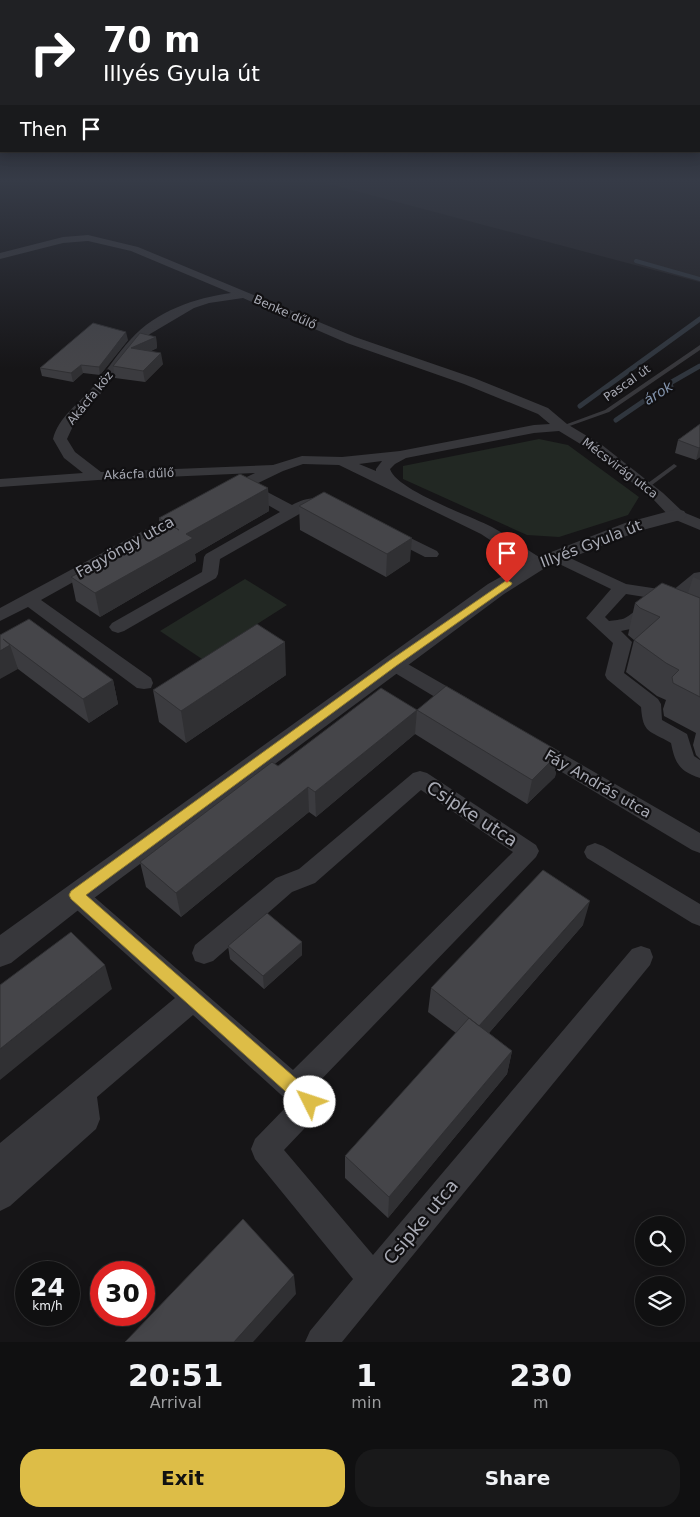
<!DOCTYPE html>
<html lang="en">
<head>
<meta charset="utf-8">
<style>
  body { margin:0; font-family:"DejaVu Sans",sans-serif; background:#19191a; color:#f1f3f6; height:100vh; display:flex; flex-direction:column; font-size:19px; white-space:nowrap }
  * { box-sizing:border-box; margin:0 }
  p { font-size:16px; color:#9c9d9f }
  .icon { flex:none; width:28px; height:28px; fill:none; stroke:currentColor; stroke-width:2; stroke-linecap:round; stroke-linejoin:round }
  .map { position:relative; height:1342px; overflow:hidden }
  .details { display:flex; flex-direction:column; background:#101011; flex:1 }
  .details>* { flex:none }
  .hud { position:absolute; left:0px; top:0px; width:700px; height:152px; box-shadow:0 2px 12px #0003,0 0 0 1px #303031; background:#202124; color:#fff; overflow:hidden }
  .buttons { position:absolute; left:635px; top:1216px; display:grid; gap:10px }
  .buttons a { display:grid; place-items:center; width:50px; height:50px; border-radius:50%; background:#101011; box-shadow:0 2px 12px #0003,0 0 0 1px #303031; font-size:25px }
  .speed { position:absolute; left:15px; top:1261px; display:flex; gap:10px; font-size:25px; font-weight:700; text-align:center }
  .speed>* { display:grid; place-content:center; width:65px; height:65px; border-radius:50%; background:#101011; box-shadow:0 2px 12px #0003,0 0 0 1px #303031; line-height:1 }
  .speed small { font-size:12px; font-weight:400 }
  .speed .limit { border:8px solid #d22; background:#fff; color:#111 }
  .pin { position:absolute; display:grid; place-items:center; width:42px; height:42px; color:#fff; margin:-51px -21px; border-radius:50% 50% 50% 0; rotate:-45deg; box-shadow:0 0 5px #0007 }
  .pin .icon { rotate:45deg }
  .me { position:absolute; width:55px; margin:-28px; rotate:311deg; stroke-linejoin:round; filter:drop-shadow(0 0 4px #0008) }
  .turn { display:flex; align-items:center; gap:18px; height:105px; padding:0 20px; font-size:22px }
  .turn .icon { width:65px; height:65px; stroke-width:2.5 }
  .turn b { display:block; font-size:35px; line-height:42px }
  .then { display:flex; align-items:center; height:48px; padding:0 20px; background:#0003; gap:10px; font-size:19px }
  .eta { display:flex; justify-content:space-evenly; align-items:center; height:85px; text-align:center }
  .eta b { font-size:30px; font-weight:700; line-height:35px }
  .cta { display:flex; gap:10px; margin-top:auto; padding:10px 20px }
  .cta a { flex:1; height:58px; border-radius:20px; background:#ddbd47; color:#111; font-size:20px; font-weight:700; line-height:58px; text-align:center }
  .cta a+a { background:#19191a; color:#f1f3f6 }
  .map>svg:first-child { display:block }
  .built { fill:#222124 }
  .green { fill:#222823 }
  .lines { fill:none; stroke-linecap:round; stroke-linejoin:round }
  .stream-far1 { stroke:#30363e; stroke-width:4 }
  .stream { stroke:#30363e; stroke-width:5 }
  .service { fill:#37373b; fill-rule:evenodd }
  .minor { fill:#37373b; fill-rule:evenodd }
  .tertiary { fill:#37373b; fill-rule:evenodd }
  .wall { fill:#3b3b3f }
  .shaded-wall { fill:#303033 }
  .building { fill:#454549; stroke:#303033 }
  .route { fill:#ddbd47; stroke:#907b2e }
  .labels { text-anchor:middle; stroke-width:4.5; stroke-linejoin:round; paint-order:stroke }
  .far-street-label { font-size:12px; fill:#a9abb5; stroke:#111012 }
  .far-water-label { font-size:14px; font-style:italic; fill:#8394ad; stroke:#111012 }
  .street-label { font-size:15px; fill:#a9abb5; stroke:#111012 }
  .near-street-label { font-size:18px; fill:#a9abb5; stroke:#111012 }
</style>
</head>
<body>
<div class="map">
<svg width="700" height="1342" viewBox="0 0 700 1342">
  <rect width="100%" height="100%" fill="#161517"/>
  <path class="built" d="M 318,181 L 700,181 L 700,282 L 699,282 Z"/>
  <path class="green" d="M 539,439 L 568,445 L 639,497 L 628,515 L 559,537 L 527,535 L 403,479 L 403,466 Z
    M 245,579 L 287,605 L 202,659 L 160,631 Z"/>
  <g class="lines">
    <path class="stream-far1" d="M 636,261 L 700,279"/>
    <path class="stream" d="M 580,406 L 700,319
      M 616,420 L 660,390 L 667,390 L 671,387 L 670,383 L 700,366"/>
    <path class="service" d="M 700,345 L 700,350 L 609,412 L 564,428 L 560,428 L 559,427 L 605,410 Z
      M 674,464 L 677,466 L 676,467 L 648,488 L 644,488 L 644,486 Z"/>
    <path class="minor" d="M 88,235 L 138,247 L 355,337 L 474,378 L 548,408 L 567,424 L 602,445 L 663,493 L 683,512 L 700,519 L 700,530 L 671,518 L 653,499 L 592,451 L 559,431 L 534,433 L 406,458 L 395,464 L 390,469 C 396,490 471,516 492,527 C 510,537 527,550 544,560 L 546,564 L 544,568 L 532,568 L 481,534 L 339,465 L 303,464 L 283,471 L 254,485 L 292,505 C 303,499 314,496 327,500 L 330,503 L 327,506 L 310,508 L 220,559 L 218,574 L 216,578 L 124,631 L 118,633 L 112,631 L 109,627 L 112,623 L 202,572 L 204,557 L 206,554 L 280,512 L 242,490 L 229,496 L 224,494 L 221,491 L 224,488 L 255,473 L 98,480 L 0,487 L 0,479 L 83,473 L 64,458 L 53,439 C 58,418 79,403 93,387 C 106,372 117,354 131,339 C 156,311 195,298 231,293 L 131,251 L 88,241 L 63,243 L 0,259 L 0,253 L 63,237 ZM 243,298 L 347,343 L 464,384 L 538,414 L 550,424 L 534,425 L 400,451 L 342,457 L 302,456 L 273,465 L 101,472 L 75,452 L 67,439 L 73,426 L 102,392 L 138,345 L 150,334 L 194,308 L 209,303 ZM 382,461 L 376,469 L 376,471 L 359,464 Z
      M 182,510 L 188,512 L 190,515 L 188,518 L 41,600 L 151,678 L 153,683 L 151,688 L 144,689 L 137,688 L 28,607 L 0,621 L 0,608 Z
      M 390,528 L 437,551 L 439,554 L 437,557 L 425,557 L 384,536 L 382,533 L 384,530 Z
      M 557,552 L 626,584 L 672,591 L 694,573 L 700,572 L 700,586 L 682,601 L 676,602 L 626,594 L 605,617 L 609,621 C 614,620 621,620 625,618 C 637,612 643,599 657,603 L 660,607 L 635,628 L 621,631 L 632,642 L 624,673 L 658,699 L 661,704 L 662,720 L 687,734 L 694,756 L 700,760 L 700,778 C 679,771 675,763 671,743 C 649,730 643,734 641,707 L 607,679 L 605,675 L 613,643 L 586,618 L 611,589 L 551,560 L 549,557 L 551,554 Z
      M 392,657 L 399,659 L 469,699 L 472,704 L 469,709 L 462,711 L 455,709 L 385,667 L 383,663 L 385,659 Z
      M 537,741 L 544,743 L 700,833 L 700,853 L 692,850 L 530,753 L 527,748 L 530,743 Z
      M 420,771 L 427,773 L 536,845 L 539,851 L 536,857 L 314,1087 L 320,1092 L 324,1102 L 320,1112 L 284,1150 L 373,1255 L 632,949 L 641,946 L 650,949 L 653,957 L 650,965 L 342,1342 L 305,1342 L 310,1331 L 353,1279 L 255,1159 L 251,1149 L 255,1139 L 290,1103 L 193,1015 L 97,1097 L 100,1119 L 96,1129 L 10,1206 L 0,1211 L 0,1143 L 175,998 L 68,902 L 64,895 L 68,888 L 76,885 L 84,888 L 293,1070 L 513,852 L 421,790 L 315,883 L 292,892 L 213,961 L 204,964 L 195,961 L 192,953 L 195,945 L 276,878 L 299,869 L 413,773 Z
      M 595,843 L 603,846 L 700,904 L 700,926 L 692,923 L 587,858 L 584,852 L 587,846 Z"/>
    <path class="tertiary" d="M 677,509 L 684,511 L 687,515 L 684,519 L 639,531 L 545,568 L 504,594 L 86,904 L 11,963 L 0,967 L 0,935 L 488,584 L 531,560 L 625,523 Z"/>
  </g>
  <path class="wall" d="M 156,337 L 157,348 L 151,351 L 163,364 L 145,382 L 115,378 L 113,366 Z
    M 128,340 L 100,375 L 83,373 L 73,382 L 42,376 L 40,368 Z
    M 700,424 L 700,457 L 696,460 L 675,453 L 678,440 Z
    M 268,488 L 269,511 L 195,554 L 196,561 L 100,617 L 76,601 L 71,577 L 160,529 L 159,518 Z
    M 299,506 L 410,561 L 386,577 L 300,530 Z
    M 693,577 L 700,580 L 700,759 L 696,755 L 693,745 L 696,733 L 664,716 L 663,709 L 666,700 L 657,696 L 626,672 L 634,640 L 628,635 L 635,603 L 688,593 Z
    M 0,635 L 113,680 L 118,704 L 89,723 L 18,669 Z
    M 286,675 L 186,743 L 159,722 L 153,690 Z
    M 417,710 L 415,734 L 316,817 L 309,812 L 181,917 L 146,887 L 140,862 L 278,766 Z
    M 417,710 L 560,752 L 555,777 L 527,804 L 415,734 Z
    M 583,925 L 489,1033 L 512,1051 L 507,1074 L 388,1218 L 345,1178 L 345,1156 L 456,1033 L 428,1012 L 431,988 Z
    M 302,942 L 302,955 L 264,989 L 230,959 L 228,946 Z"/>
  <path class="shaded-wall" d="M 126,332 L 128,340 L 100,375 L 99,367 Z
    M 156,337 L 157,348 L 133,360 L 131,348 Z
    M 161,353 L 163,364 L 145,382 L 143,371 Z
    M 81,365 L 83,373 L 73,382 L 71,373 Z
    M 700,447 L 700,457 L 696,460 L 699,448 Z
    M 268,488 L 269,511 L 195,554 L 196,561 L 100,617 L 95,593 L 186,534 Z
    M 412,538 L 410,561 L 386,577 L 387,554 Z
    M 285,642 L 286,675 L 186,743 L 181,711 Z
    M 10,645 L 18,669 L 0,679 L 0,651 Z
    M 113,680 L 118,704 L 89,723 L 83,699 Z
    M 417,710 L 415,734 L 316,817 L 315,792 Z
    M 560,752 L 555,777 L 527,804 L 532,780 Z
    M 308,787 L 309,812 L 181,917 L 176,893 Z
    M 590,901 L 583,925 L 475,1049 L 479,1026 Z
    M 302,942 L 302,955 L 264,989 L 263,976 Z
    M 105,965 L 112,989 L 0,1080 L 0,1049 Z
    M 512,1051 L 507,1074 L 388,1218 L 389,1197 Z
    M 294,1275 L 296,1294 L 253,1342 L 234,1342 Z"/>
  <path class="building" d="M 93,323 L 126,332 L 99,367 L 81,365 L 71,373 L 40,368 Z
    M 140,333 L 156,337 L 131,348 L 161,353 L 143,371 L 113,366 Z
    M 700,424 L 700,447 L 699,448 L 678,440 Z
    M 240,474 L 268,488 L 186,534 L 193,538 L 95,593 L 71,577 L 169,524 L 179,530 L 159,518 Z
    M 324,492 L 412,538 L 387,554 L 299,506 Z
    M 662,583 L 700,598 L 700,697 L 673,683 L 672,677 L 679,670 L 666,663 L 634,640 L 660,617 L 640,608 L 635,603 Z
    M 29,619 L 113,680 L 83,699 L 3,639 L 10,645 L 0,651 L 0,635 Z
    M 257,624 L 285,642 L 181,711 L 153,690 Z
    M 446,686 L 560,752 L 532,780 L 417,710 Z
    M 381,688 L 417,710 L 315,792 L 308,787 L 176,893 L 140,862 L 272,762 L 278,766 Z
    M 543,870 L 590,901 L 479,1026 L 431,988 Z
    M 267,913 L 302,942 L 263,976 L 228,946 Z
    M 71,932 L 105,965 L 0,1049 L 0,985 Z
    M 469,1018 L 512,1051 L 389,1197 L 345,1156 Z
    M 243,1219 L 294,1275 L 234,1342 L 125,1342 Z"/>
  <linearGradient id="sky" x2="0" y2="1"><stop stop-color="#0c0c0d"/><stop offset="0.49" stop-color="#363b47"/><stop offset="1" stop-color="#363b47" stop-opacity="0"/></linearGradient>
  <rect width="700" height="369" fill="url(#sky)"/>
  <path class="route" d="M 507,580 L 512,583 L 511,585 L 396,666 L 86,895 L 316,1096 L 318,1102 L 316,1108 L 310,1110 L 304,1108 L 71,899 L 69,895 L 71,891 L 389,661 Z"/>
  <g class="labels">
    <g class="far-street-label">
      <text transform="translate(285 312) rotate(24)" y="4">Benke dűlő</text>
      <text transform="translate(627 383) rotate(-35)" y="4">Pascal út</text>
      <text transform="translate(90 398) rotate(-51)" y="4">Akácfa köz</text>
      <text transform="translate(620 468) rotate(37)" y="4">Mécsvirág utca</text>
      <text transform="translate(139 474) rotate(-2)" y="4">Akácfa dűlő</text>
    </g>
    <g class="far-water-label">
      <text transform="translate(658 393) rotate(-32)" y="5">árok</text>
    </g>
    <g class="street-label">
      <text transform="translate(591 544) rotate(-21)" y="5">Illyés Gyula út</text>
      <text transform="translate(125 547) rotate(-29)" y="5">Fagyöngy utca</text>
      <text transform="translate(598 784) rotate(30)" y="5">Fáy András utca</text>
    </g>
    <g class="near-street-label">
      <text transform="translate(472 814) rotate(33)" y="6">Csipke utca</text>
      <text transform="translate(421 1222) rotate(-50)" y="6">Csipke utca</text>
    </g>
  </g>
</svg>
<div class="buttons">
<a><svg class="icon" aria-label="search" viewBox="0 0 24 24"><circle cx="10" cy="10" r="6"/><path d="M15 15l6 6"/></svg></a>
<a><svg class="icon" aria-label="layers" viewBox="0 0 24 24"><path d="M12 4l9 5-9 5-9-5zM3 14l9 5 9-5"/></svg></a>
</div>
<div class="speed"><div>24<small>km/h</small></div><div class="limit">30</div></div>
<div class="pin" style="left:507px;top:583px;background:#d93025"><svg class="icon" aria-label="arrive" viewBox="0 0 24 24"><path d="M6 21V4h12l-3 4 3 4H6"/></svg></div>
<svg class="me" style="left:310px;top:1102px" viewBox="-20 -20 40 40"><circle r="19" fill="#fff"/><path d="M0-13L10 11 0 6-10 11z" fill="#ddbd47"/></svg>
<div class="hud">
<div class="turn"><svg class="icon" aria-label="right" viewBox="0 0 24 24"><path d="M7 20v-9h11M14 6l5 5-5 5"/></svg><div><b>70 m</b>Illyés Gyula út</div></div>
<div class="then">Then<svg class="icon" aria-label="arrive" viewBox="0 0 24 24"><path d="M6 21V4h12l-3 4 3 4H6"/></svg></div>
</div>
</div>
<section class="details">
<div class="eta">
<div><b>20:51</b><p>Arrival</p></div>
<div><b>1</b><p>min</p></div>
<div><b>230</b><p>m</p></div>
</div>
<div class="cta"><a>Exit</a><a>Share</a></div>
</section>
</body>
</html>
